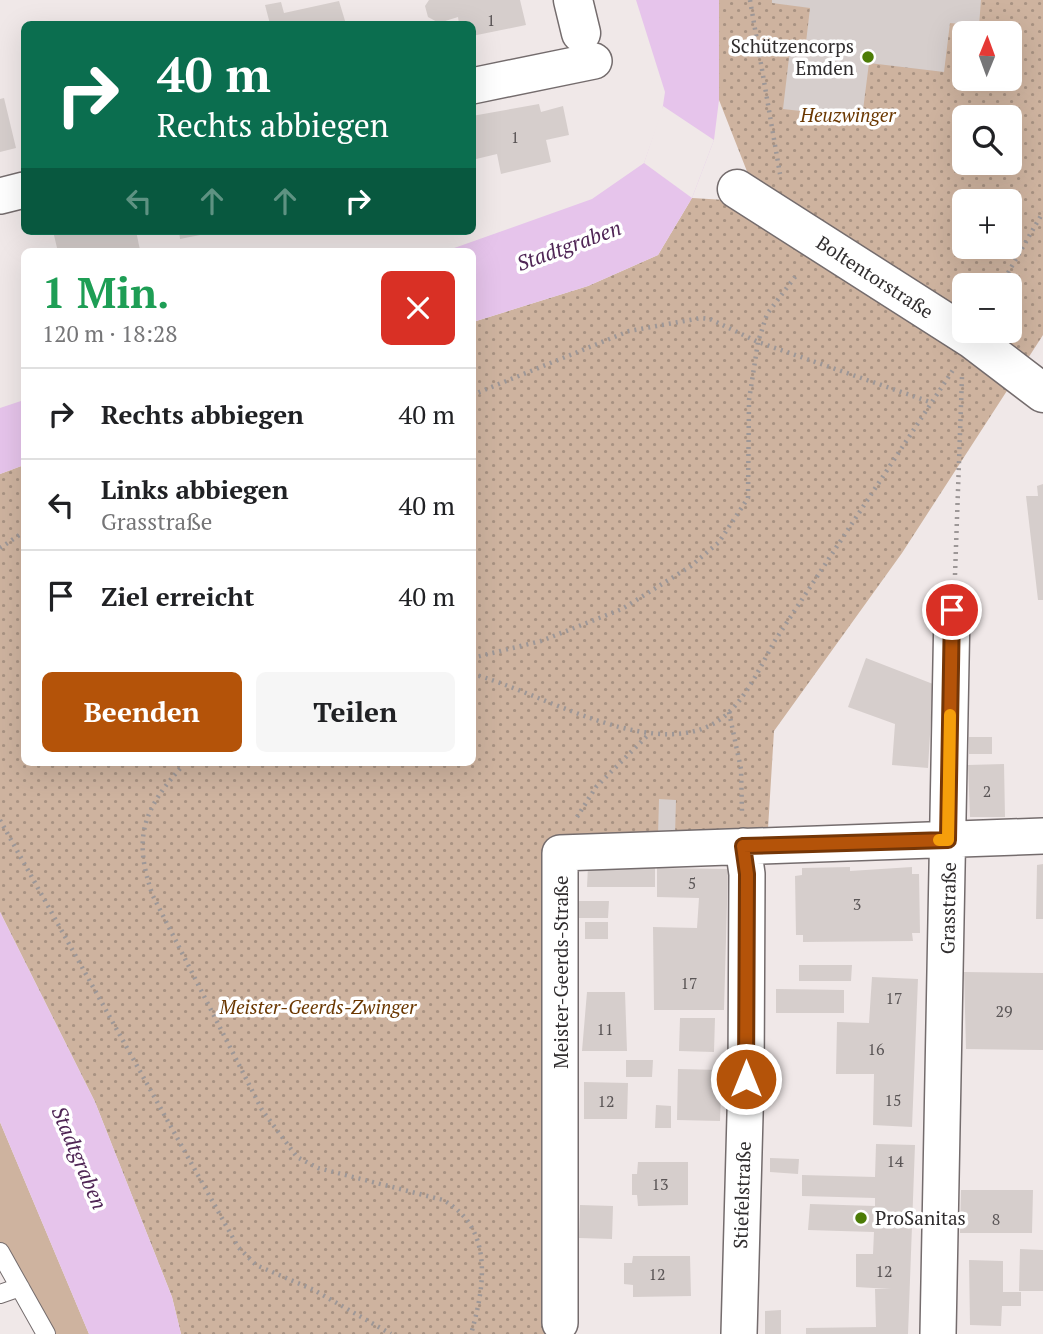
<!DOCTYPE html>
<html lang="de">
<head>
<meta charset="utf-8">
<style>
  body { margin:0; font-family:"PT Serif",serif; background:#f6f6f6; color:#202124; height:100vh; display:flex; flex-direction:column; font-size:26px; white-space:nowrap }
  * { box-sizing:border-box; margin:0 }
  p { font-size:23px; color:#757577 }
  .icon { flex:none; width:38px; height:38px; fill:none; stroke:currentColor; stroke-width:2; stroke-linecap:round; stroke-linejoin:round }
  .map { position:relative; flex:1; overflow:hidden }
  .panel { position:absolute; left:21px; top:248px; width:455px; height:518px; display:flex; flex-direction:column; background:#fff; border-radius:10px; box-shadow:0 7px 28px #0002 }
  .panel>* { flex:none }
  .top-card { position:absolute; left:21px; top:21px; width:455px; height:214px; border-radius:10px; box-shadow:0 7px 28px #0002; background:#0b6e4f; color:#fff; overflow:hidden }
  .needle { width:46px; rotate:1deg }
  .controls { position:absolute; left:952px; top:21px; display:grid; gap:14px }
  .controls a { display:grid; place-items:center; width:70px; height:70px; border-radius:10px; background:#fff; box-shadow:0 7px 28px #0002; font-size:35px }
  .pin { position:absolute; display:grid; place-items:center; width:60px; height:60px; color:#fff; margin:-30px; border:4px solid #fff; border-radius:50%; box-shadow:0 2px 7px #0007 }
  .me { position:absolute; width:77px; margin:-38px; rotate:0deg; stroke-linejoin:round; filter:drop-shadow(0 0 5px #0008) }
  .turn { display:flex; align-items:center; gap:24px; height:147px; padding:0 21px; font-size:32px }
  .turn .icon { width:91px; height:91px; stroke-width:2.5 }
  .turn b { display:block; font-size:49px; line-height:60px }
  .lanes { display:flex; align-items:center; height:66px; padding:0 21px; background:#0003; justify-content:center; gap:35px; direction:ltr }
  .lanes .off { opacity:.35 }
  .round { display:grid; place-items:center; flex:none; width:74px; height:74px; border-radius:10px; background:#f6f6f6 }
  .summary { display:flex; align-items:center; justify-content:space-between; height:119px; padding:0 21px }
  h1 { font-size:42px; font-weight:800; line-height:52px; color:#1e9e55 }
  .cta { display:flex; gap:14px; margin-top:auto; padding:14px 21px }
  .cta a { flex:1; height:80px; border-radius:10px; background:#b45309; color:#fff; font-size:28px; font-weight:800; line-height:80px; text-align:center }
  .cta a+a { background:#f6f6f6; color:#202124 }
  ul { padding:0; list-style:none }
  li { display:flex; align-items:center; gap:21px; height:91px; padding:0 21px; border-top:2px solid #e0e0e0 }
  li div { flex:1 }
  li b { display:block; font-size:26px }
  li em { font-style:normal }
  .map>svg:first-child { display:block }
  .green { fill:#ceb39f }
  .park { fill:url(#park-dots); fill-rule:evenodd }
  .water { fill:#e6c4eb }
  .pier { fill:#f0e8e8 }
  .building { fill:#d6cecc }
  .lines { fill:none; stroke-linecap:round; stroke-linejoin:round }
  .lane-casing { stroke:#746c6d; stroke-width:20 }
  .street-casing { stroke:#746c6d; stroke-width:38 }
  .secondary-casing { stroke:#746c6d; stroke-width:41 }
  .path { stroke:#9d9797; stroke-width:4.5; stroke-dasharray:2 5; stroke-linecap:butt }
  .lane { stroke:#fff; stroke-width:18 }
  .street { stroke:#fff; stroke-width:35 }
  .secondary { stroke:#fff; stroke-width:38 }
  .route-casing { stroke:#753606; stroke-width:18 }
  .route { stroke:#b45309; stroke-width:12 }
  .slow { stroke:#f59e0b; stroke-width:12 }
  .poi-dot { fill:#4c7c06; stroke:#fff; stroke-width:2.5 }
  .labels { text-anchor:middle; stroke-width:7; stroke-linejoin:round; paint-order:stroke }
  .number-label { font-size:16px; fill:#5a5556 }
  .poi-label { font-size:19px; fill:#302d2e; stroke:#fff; text-anchor:end }
  .park-label { font-size:19px; font-style:italic; fill:#6a3700; stroke:#fff }
  .street-label { font-size:19px; fill:#302d2e; stroke:#fff }
  .water-label { font-size:21px; font-style:italic; fill:#4f2555; stroke:#fff }
</style>
</head>
<body>
<div class="map">
<svg width="1043" height="1334" viewBox="0 0 1043 1334">
  <defs>
    <pattern id="park-dots" width="8" height="8" patternUnits="userSpaceOnUse" patternTransform="scale(1.75)"><rect width="8" height="8" fill="#ceb39f"/><path d="M2 2h.1M6 6h.1" fill="none" stroke="#a89282" stroke-width="1.8" stroke-linecap="round"/></pattern>
  </defs>
  <rect width="100%" height="100%" fill="#f0e8e8"/>
  <path class="green" d="M 0,1122 L 89,1334 L 46,1334 L 0,1252 Z"/>
  <path class="park" d="M 719,0 L 1043,0 L 1043,335 L 902,553 L 774,731 L 767,845 L 560,853 L 559,1334 L 181,1334 L 172,1297 L 95,1102 L 0,912 L 0,474 L 24,465 L 24,763 L 472,763 L 473,322 L 588,286 L 658,255 L 692,198 L 759,202 L 719,100 ZM 964,33 L 1010,33 L 1010,79 L 964,79 ZM 964,117 L 1010,117 L 1010,163 L 964,163 ZM 964,201 L 1010,201 L 1010,247 L 964,247 ZM 964,285 L 1010,285 L 1010,331 L 964,331 Z"/>
  <path class="water" d="M 636,0 L 719,0 L 719,100 L 714,140 L 692,198 L 658,255 L 588,286 L 473,322 L 472,252 L 443,252 L 592,199 L 644,163 L 662,112 L 665,92 Z
    M 24,400 L 24,465 L 0,474 L 0,408 Z
    M 0,912 L 95,1102 L 172,1297 L 181,1334 L 89,1334 L 0,1122 Z"/>
  <path class="pier" d="M 663,106 L 714,140 L 692,198 L 644,163 Z"/>
  <path class="building" d="M 429,0 L 520,0 L 526,25 L 472,36 L 472,24 L 459,24 L 458,17 L 439,23 L 428,17 L 425,6 Z
    M 772,0 L 981,0 L 979,26 L 950,23 L 944,72 L 869,63 L 862,118 L 783,109 L 790,49 L 805,51 L 810,8 L 772,3 Z
    M 339,1 L 346,24 L 270,24 L 265,5 L 281,2 L 284,13 Z
    M 4,98 L 16,148 L 0,152 L 0,99 Z
    M 539,104 L 541,112 L 563,106 L 569,135 L 546,140 L 551,162 L 501,174 L 497,154 L 472,160 L 472,116 Z
    M 53,231 L 136,231 L 140,250 L 58,252 Z
    M 179,231 L 215,231 L 215,232 L 180,239 Z
    M 1043,484 L 1043,600 L 1038,600 L 1026,496 L 1038,496 L 1037,486 Z
    M 866,658 L 933,684 L 928,768 L 892,765 L 895,724 L 848,707 Z
    M 969,737 L 992,737 L 992,754 L 969,754 Z
    M 1004,764 L 1005,817 L 970,817 L 968,765 Z
    M 659,799 L 676,800 L 675,836 L 658,835 Z
    M 1043,864 L 1043,919 L 1036,919 L 1037,865 Z
    M 588,866 L 655,867 L 655,887 L 587,887 Z
    M 850,867 L 850,871 L 912,867 L 912,874 L 919,874 L 920,933 L 912,933 L 913,941 L 803,942 L 803,935 L 796,935 L 795,876 L 802,875 L 802,868 Z
    M 657,868 L 728,869 L 724,1010 L 654,1010 L 653,927 L 697,928 L 699,898 L 657,897 Z
    M 576,901 L 609,901 L 608,918 L 575,918 Z
    M 585,922 L 608,922 L 608,939 L 585,939 Z
    M 799,965 L 852,965 L 851,981 L 799,981 Z
    M 964,972 L 1043,973 L 1043,1050 L 966,1049 Z
    M 872,977 L 918,979 L 912,1127 L 873,1125 L 874,1074 L 836,1074 L 837,1022 L 869,1023 Z
    M 776,989 L 844,990 L 844,1013 L 776,1013 Z
    M 587,992 L 625,992 L 627,1051 L 582,1051 Z
    M 680,1018 L 715,1018 L 714,1052 L 679,1051 Z
    M 626,1060 L 653,1060 L 652,1077 L 626,1077 Z
    M 678,1069 L 722,1070 L 720,1121 L 677,1120 Z
    M 584,1082 L 628,1083 L 627,1119 L 584,1119 Z
    M 656,1105 L 671,1106 L 671,1128 L 655,1128 Z
    M 876,1144 L 915,1145 L 908,1334 L 806,1334 L 806,1328 L 876,1327 L 875,1289 L 891,1289 L 856,1287 L 856,1254 L 873,1254 L 874,1232 L 808,1230 L 810,1204 L 875,1206 L 875,1198 L 802,1196 L 802,1175 L 875,1177 Z
    M 770,1158 L 799,1159 L 798,1174 L 770,1172 Z
    M 638,1162 L 688,1162 L 688,1205 L 638,1206 L 637,1195 L 632,1195 L 632,1174 L 637,1174 Z
    M 961,1190 L 1033,1190 L 1032,1233 L 960,1233 Z
    M 580,1205 L 613,1206 L 612,1239 L 579,1238 Z
    M 1020,1249 L 1043,1250 L 1043,1291 L 1019,1291 Z
    M 633,1256 L 690,1256 L 691,1296 L 633,1297 L 633,1285 L 624,1284 L 624,1263 L 632,1263 Z
    M 969,1260 L 1003,1261 L 1003,1292 L 1021,1292 L 1021,1306 L 1002,1306 L 1001,1326 L 970,1325 Z
    M 781,1310 L 781,1334 L 765,1334 L 765,1311 Z"/>
  <g class="lines">
    <defs>
      <path id="lane" d="M 0,1252 L 46,1334
        M 0,1294 L 20,1287"/>
      <path id="street" d="M 472,86 L 594,61
        M 0,196 L 24,190
        M 560,1323 L 560,853 L 1043,836
        M 739,1334 L 746,1079 L 747,874 L 743,846
        M 938,1334 L 952,610"/>
      <path id="secondary" d="M 573,0 L 581,33
        M 737,189 L 972,339 L 1043,393"/>
    </defs>
    <use href="#lane" class="lane-casing"/>
    <use href="#street" class="street-casing"/>
    <use href="#secondary" class="secondary-casing"/>
    <path class="path" d="M 750,0 L 780,174
      M 1001,285 L 1043,212
      M 472,395 L 629,331 L 701,318 L 710,319 L 758,342 L 930,402
      M 0,548 L 24,532
      M 955,575 L 962,377
      M 472,658 L 541,641 L 622,609 L 691,566 L 719,542 L 748,498 L 749,400 L 758,342 L 767,314 L 798,273
      M 472,674 C 541,691 663,771 727,714 C 747,696 761,666 774,642 L 953,370
      M 729,712 L 741,769 L 742,813
      M 185,763 C 143,809 132,837 153,896 L 262,1110 L 297,1157 L 318,1168 L 443,1200 C 494,1228 485,1286 471,1334
      M 577,817 L 596,787 L 649,734
      M 0,820 L 238,1247 L 256,1265 L 314,1290 L 391,1334"/>
    <use href="#lane" class="lane"/>
    <use href="#street" class="street"/>
    <use href="#secondary" class="secondary"/>
  </g>
  <g class="lines">
    <defs>
      <path id="route" d="M 746,1079 L 747,874 L 743,846 L 948,840 L 952,610"/>
    </defs>
    <use href="#route" class="route-casing"/>
    <use href="#route" class="route"/>
    <path class="slow" d="M 939,840 L 948,840 L 950,715"/>
  </g>
  <g class="poi-dot">
    <circle cx="868" cy="57" r="7"/>
    <circle cx="861" cy="1218" r="7"/>
  </g>
  <g class="labels">
    <g class="number-label">
      <text x="491" y="26">1</text>
      <text x="515" y="143">1</text>
      <text x="987" y="797">2</text>
      <text x="692" y="889">5</text>
      <text x="857" y="910">3</text>
      <text x="689" y="989">17</text>
      <text x="894" y="1004">17</text>
      <text x="1004" y="1017">29</text>
      <text x="605" y="1035">11</text>
      <text x="876" y="1055">16</text>
      <text x="893" y="1106">15</text>
      <text x="606" y="1107">12</text>
      <text x="895" y="1167">14</text>
      <text x="660" y="1190">13</text>
      <text x="996" y="1225">8</text>
      <text x="884" y="1277">12</text>
      <text x="657" y="1280">12</text>
    </g>
    <g class="poi-label">
      <text x="854" y="53">Schützencorps<tspan x="854" dy="22">Emden</tspan></text>
      <text x="875" y="1225" text-anchor="start">ProSanitas</text>
    </g>
    <g class="park-label">
      <text x="848" y="122">Heuzwinger</text>
      <text x="318" y="1014">Meister-Geerds-Zwinger</text>
    </g>
    <g class="street-label">
      <text transform="translate(875 277) rotate(33)" y="7">Boltentorstraße</text>
      <text transform="translate(948 908) rotate(-89)" y="7">Grasstraße</text>
      <text transform="translate(561 972) rotate(-90)" y="7">Meister-Geerds-Straße</text>
      <text transform="translate(742 1195) rotate(-88)" y="7">Stiefelstraße</text>
    </g>
    <g class="water-label">
      <text transform="translate(569 246) rotate(-20)" y="7">Stadtgraben</text>
      <text transform="translate(79 1158) rotate(67)" y="7">Stadtgraben</text>
    </g>
  </g>
</svg>
<div class="controls">
<a><svg class="needle" viewBox="-14 -14 28 28"><path d="M0-13l5 13h-10z" fill="#e53935"/><path d="M0 13l5-13h-10z" fill="#757577"/></svg></a>
<a><svg class="icon" aria-label="search" viewBox="0 0 24 24"><circle cx="10" cy="10" r="6"/><path d="M15 15l6 6"/></svg></a>
<a>+</a>
<a>−</a>
</div>
<div class="pin" style="left:952px;top:610px;background:#d93025"><svg class="icon" aria-label="arrive" viewBox="0 0 24 24"><path d="M6 21V4h12l-3 4 3 4H6"/></svg></div>
<svg class="me" style="left:746px;top:1079px" viewBox="-20 -20 40 40"><circle r="17" fill="#b45309" stroke="#fff" stroke-width="3"/><path d="M0-11L8 9 0 5-8 9z" fill="#fff"/></svg>
<div class="top-card">
<div class="turn"><svg class="icon" aria-label="right" viewBox="0 0 24 24"><path d="M7 20v-9h11M14 6l5 5-5 5"/></svg><div><b>40 m</b>Rechts abbiegen</div></div>
<div class="lanes"><svg class="icon off" aria-label="left" viewBox="0 0 24 24"><path d="M17 20v-9H6M10 6l-5 5 5 5"/></svg><svg class="icon off" aria-label="ahead" viewBox="0 0 24 24"><path d="M12 20V5M6 11l6-6 6 6"/></svg><svg class="icon off" aria-label="ahead" viewBox="0 0 24 24"><path d="M12 20V5M6 11l6-6 6 6"/></svg><svg class="icon" aria-label="right" viewBox="0 0 24 24"><path d="M7 20v-9h11M14 6l5 5-5 5"/></svg></div>
</div>
<section class="panel">
<div class="summary"><div><h1>1 Min.</h1><p>120 m · 18:28</p></div><a class="round" style="background:#d93025;color:#fff"><svg class="icon" aria-label="close" viewBox="0 0 24 24"><path d="M6 6l12 12M18 6L6 18"/></svg></a></div>
<ul>
<li><svg class="icon" aria-label="right" viewBox="0 0 24 24"><path d="M7 20v-9h11M14 6l5 5-5 5"/></svg><div><b>Rechts abbiegen</b></div><em>40 m</em></li>
<li><svg class="icon" aria-label="left" viewBox="0 0 24 24"><path d="M17 20v-9H6M10 6l-5 5 5 5"/></svg><div><b>Links abbiegen</b><p>Grasstraße</p></div><em>40 m</em></li>
<li><svg class="icon" aria-label="arrive" viewBox="0 0 24 24"><path d="M6 21V4h12l-3 4 3 4H6"/></svg><div><b>Ziel erreicht</b></div><em>40 m</em></li>
</ul>
<div class="cta"><a>Beenden</a><a>Teilen</a></div>
</section>
</div>
</body>
</html>
